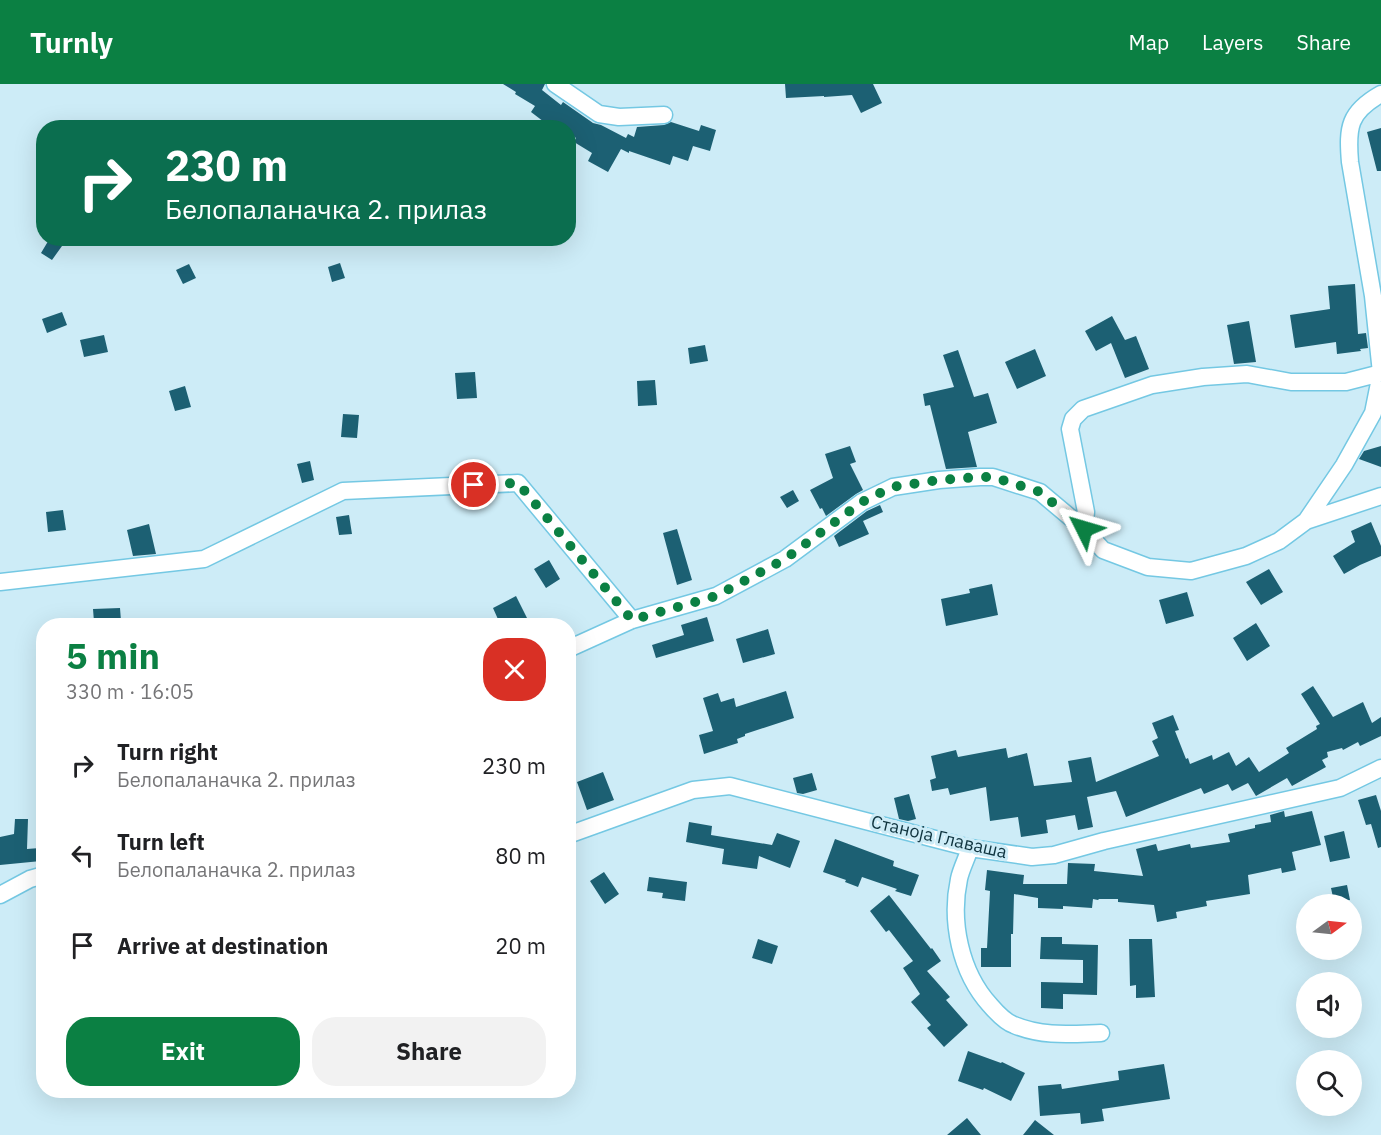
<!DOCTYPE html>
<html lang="en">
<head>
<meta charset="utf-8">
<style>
  body { margin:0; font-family:"IBM Plex Sans",sans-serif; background:#f2f2f2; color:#202124; height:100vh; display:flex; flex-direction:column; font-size:22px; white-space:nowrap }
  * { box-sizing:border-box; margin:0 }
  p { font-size:20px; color:#757577 }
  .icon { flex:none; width:33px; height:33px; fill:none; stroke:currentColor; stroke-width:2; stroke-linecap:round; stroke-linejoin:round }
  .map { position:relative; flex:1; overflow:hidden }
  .details { position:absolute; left:36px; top:534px; width:540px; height:480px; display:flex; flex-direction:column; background:#fff; border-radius:24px; box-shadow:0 6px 24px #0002 }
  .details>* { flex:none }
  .top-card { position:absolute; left:36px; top:36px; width:540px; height:126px; border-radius:24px; box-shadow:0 6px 24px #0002; background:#0b6e4f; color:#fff; overflow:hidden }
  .needle { width:39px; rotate:75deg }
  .controls { position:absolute; left:1296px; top:810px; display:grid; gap:12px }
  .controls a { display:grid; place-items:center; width:66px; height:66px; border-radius:50%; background:#fff; box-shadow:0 6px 24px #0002; font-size:30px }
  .pin { position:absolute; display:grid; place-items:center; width:51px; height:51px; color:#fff; margin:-26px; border:3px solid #fff; border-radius:50%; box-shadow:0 2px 6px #0007 }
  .me { position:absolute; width:66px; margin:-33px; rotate:310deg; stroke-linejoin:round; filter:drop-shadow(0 0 4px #0008) }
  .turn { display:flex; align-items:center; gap:21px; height:126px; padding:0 30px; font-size:27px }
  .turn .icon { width:78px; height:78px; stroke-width:2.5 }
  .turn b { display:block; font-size:42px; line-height:51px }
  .round { display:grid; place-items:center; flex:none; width:63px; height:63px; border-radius:24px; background:#f2f2f2 }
  .summary { display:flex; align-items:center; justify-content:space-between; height:102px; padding:0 30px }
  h1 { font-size:36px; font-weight:700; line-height:45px; color:#0b8043 }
  .button { display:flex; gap:12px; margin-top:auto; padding:12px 30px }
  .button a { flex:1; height:69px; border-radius:24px; background:#0b8043; color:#fff; font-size:24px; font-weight:700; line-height:69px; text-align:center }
  .button a+a { background:#f2f2f2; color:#202124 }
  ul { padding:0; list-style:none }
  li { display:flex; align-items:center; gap:18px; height:90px; padding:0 30px }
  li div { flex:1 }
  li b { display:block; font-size:22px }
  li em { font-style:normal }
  header { display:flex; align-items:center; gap:36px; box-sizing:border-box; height:84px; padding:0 30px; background:#0b8043; color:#fff }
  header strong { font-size:28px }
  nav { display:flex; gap:33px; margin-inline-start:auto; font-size:21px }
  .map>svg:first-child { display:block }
  .building { fill:#1c6073 }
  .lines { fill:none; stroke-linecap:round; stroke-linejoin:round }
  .minor-casing { stroke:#74c8e3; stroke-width:19 }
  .minor { stroke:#fff; stroke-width:16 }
  .route { stroke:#0b8043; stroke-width:10; stroke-dasharray:0 18 }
  .labels { text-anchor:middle; stroke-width:6; stroke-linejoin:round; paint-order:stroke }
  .street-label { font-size:18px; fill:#10343f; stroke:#cdecf7 }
</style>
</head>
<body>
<header>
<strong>Turnly</strong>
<nav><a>Map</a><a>Layers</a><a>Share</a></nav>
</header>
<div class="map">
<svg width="1381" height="1051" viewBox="0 0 1381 1051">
  <rect width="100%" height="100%" fill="#cdecf7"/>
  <path class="building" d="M 503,0 L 545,0 L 542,6 L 561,21 L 563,18 L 593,39 L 601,41 L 626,54 L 628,50 L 634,53 L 637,43 L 664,41 L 671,38 L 699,47 L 701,41 L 716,46 L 710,67 L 693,62 L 688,77 L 673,72 L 670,81 L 629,67 L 629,69 L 621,65 L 608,88 L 588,77 L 592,69 L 574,58 L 576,54 L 568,48 L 568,44 L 552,44 L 531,28 L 535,22 L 515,10 L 516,8 Z
    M 785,0 L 873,0 L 882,19 L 861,29 L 852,11 L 824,13 L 824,12 L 786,14 Z
    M 1381,44 L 1381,87 L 1377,87 L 1367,48 Z
    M 50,154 L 62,162 L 52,176 L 41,169 Z
    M 340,179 L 345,194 L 332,198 L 328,183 Z
    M 189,180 L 196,194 L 183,200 L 176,186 Z
    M 1355,200 L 1358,250 L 1366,249 L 1368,264 L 1360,265 L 1361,267 L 1337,270 L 1336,258 L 1295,264 L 1290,231 L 1330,225 L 1328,202 Z
    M 62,228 L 67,241 L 47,249 L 42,235 Z
    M 1112,232 L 1125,256 L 1136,252 L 1149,285 L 1125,294 L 1111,259 L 1096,267 L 1085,247 Z
    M 1249,237 L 1256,278 L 1234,280 L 1227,241 Z
    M 104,251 L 108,268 L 84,273 L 80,256 Z
    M 705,261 L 708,277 L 690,280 L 688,264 Z
    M 1035,265 L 1046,292 L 1017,305 L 1005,278 Z
    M 958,266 L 974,313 L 988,309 L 997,339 L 968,348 L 977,383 L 946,385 L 930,321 L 925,322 L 923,310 L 954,303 L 943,271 Z
    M 475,288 L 477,314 L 457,315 L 455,289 Z
    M 655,296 L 657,321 L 638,322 L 637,297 Z
    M 185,302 L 191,323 L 175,327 L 169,307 Z
    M 343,330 L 359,331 L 357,354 L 341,353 Z
    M 850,362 L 856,378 L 850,380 L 863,406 L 856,410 L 826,432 L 822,424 L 820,425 L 810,406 L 833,394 L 825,370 Z
    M 1381,362 L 1381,383 L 1359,375 L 1364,367 Z
    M 310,377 L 314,396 L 302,399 L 297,380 Z
    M 793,406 L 799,417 L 787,424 L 780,413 Z
    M 880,421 L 883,428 L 863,437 L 869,450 L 839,463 L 834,452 L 867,427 Z
    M 63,426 L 66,446 L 48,448 L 46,428 Z
    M 349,431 L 352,450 L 339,451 L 336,433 Z
    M 1371,438 L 1381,462 L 1381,472 L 1360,481 L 1344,490 L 1333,472 L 1355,458 L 1351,447 Z
    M 149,440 L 156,470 L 133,472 L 127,446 Z
    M 677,445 L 692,496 L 677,501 L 663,449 Z
    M 549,476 L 560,495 L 546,504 L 534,485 Z
    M 1269,485 L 1283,508 L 1261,521 L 1246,498 Z
    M 992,500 L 998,531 L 946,542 L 941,515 L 970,509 L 969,505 Z
    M 1187,508 L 1194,532 L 1166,540 L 1159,516 Z
    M 516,512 L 531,542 L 501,542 L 493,524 Z
    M 120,524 L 121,537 L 94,538 L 93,525 Z
    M 707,533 L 714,557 L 656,574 L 652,561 L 684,551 L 681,541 Z
    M 1256,539 L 1270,562 L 1247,577 L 1233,554 Z
    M 768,545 L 775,570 L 743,579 L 736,555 Z
    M 1313,602 L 1333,633 L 1363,618 L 1372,639 L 1381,633 L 1381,652 L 1360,662 L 1358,658 L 1343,666 L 1342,664 L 1327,668 L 1328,673 L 1322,676 L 1326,683 L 1292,702 L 1287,694 L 1256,712 L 1248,699 L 1232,707 L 1228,700 L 1204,710 L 1201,704 L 1126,733 L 1116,707 L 1087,713 L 1093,743 L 1078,746 L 1075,731 L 1046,736 L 1048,749 L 1021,753 L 1018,733 L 990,737 L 986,703 L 950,711 L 948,704 L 932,707 L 930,696 L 936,694 L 931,672 L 956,666 L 958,673 L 1006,664 L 1008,674 L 1027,669 L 1034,702 L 1072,698 L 1068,677 L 1091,673 L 1096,698 L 1159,672 L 1152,657 L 1158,654 L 1152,639 L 1173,631 L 1179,646 L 1175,647 L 1186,675 L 1188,674 L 1190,680 L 1212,671 L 1213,676 L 1229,668 L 1236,682 L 1249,673 L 1259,688 L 1289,669 L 1286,664 L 1317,645 L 1316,642 L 1320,640 L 1301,610 Z
    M 786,607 L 794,634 L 745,650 L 745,652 L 737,655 L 738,659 L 704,670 L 699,651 L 713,647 L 703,614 L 718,609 L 721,618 L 734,614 L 736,623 Z
    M 603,688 L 614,716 L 587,726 L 577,698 Z
    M 812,689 L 817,706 L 803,710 L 797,709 L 793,694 Z
    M 909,710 L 916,735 L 908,737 L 899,735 L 894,714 Z
    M 1376,711 L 1381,727 L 1381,763 L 1378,764 L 1371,740 L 1366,741 L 1358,716 Z
    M 1284,727 L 1285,733 L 1312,727 L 1321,761 L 1292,768 L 1296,786 L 1282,789 L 1281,784 L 1248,791 L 1250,810 L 1206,817 L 1207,822 L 1176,828 L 1177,834 L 1157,838 L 1154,821 L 1118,818 L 1118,815 L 1099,815 L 1098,816 L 1093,815 L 1092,824 L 1063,822 L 1063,825 L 1038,824 L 1038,814 L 1014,810 L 1013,850 L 1011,850 L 1011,883 L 981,883 L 981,864 L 987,864 L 990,807 L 985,806 L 987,786 L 1024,791 L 1023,800 L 1067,800 L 1068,779 L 1095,780 L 1094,787 L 1143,792 L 1136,765 L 1156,760 L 1158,767 L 1190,760 L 1191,764 L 1230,758 L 1228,750 L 1255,744 L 1255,741 L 1271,738 L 1270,731 Z
    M 15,735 L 28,735 L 27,765 L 40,764 L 41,777 L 0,781 L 0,753 L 14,750 Z
    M 689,738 L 712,742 L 711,751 L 772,761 L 777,749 L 800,757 L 790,784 L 759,772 L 757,785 L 722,780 L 724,765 L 686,758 Z
    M 1344,747 L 1350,774 L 1330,778 L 1324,752 Z
    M 835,755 L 894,777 L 893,782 L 919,791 L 911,812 L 895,807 L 897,805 L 862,793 L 858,803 L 845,798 L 846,796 L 823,788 Z
    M 604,788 L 619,810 L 605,820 L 590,797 Z
    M 649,793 L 687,798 L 685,817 L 662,814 L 663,809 L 647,807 Z
    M 1347,801 L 1350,816 L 1334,818 L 1331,804 Z
    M 889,811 L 931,865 L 932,864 L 941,877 L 927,887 L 950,913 L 946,916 L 968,941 L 944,963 L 927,944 L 931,941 L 911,918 L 920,910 L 903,884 L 913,877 L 889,846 L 886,848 L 870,827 Z
    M 1041,853 L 1062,853 L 1062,860 L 1098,861 L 1097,911 L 1063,910 L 1063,925 L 1041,924 L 1041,898 L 1083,899 L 1083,876 L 1040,875 Z
    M 758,855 L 778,862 L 772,880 L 752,874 Z
    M 1129,855 L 1152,855 L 1155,913 L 1136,914 L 1136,901 L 1130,902 Z
    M 968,967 L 1001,979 L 1002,978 L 1025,989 L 1011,1017 L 984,1004 L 983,1006 L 958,997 Z
    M 1164,980 L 1170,1015 L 1102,1025 L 1104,1037 L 1081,1040 L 1080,1029 L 1040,1032 L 1038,1002 L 1061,1000 L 1062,1005 L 1119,996 L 1118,987 Z
    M 967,1034 L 981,1051 L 947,1051 Z
    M 1035,1036 L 1054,1051 L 1023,1051 Z"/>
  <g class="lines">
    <defs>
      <path id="minor" d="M 555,0 L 599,30 L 619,33 L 664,31
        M 1306,437 L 1344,381 L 1373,329 L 1381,289 L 1373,212 L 1350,78 C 1347,43 1349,28 1381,10
        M 1084,445 L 1086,428 L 1070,345 L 1073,335 L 1083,325 L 1152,301 L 1203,293 L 1247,290 L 1291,298 L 1346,298 L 1381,289
        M 0,498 L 204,475 L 343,407 L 518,399 L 632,536
        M 568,565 L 632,536 L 716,512 L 785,475 L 862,418 L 893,403 L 939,396 L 980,393 L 993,393 L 1040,408 L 1084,445 L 1103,466 L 1148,483 L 1191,487 L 1246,472 L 1279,457 L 1306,437 L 1381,412
        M 568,751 L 693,706 L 730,702 L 970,764 L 1032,773 L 1054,771 L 1104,757 L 1340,704 L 1381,684
        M 970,764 C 967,774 961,785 959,795 C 950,837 960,888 990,921 C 996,928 1005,938 1014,941 C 1043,953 1070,950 1101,949
        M 0,811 L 30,795 L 44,791"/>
    </defs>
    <use href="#minor" class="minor-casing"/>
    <use href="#minor" class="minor"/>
  </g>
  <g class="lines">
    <path class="route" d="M 474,401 L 518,399 L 632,536 L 716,512 L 785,475 L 862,418 L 892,403 L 939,396 L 980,393 L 993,393 L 1040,408 L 1084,445"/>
  </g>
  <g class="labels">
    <g class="street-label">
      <text transform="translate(939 753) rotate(13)" y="6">Станоја Главаша</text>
    </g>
  </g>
</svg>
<div class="controls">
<a><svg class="needle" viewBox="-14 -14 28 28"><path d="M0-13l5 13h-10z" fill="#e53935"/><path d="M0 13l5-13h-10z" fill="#757577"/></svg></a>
<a><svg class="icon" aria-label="sound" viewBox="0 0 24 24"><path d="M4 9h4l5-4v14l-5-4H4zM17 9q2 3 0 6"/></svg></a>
<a><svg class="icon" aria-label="search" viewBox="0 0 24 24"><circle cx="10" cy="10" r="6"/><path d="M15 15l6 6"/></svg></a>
</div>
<div class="pin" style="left:474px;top:401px;background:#d93025"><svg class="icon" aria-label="arrive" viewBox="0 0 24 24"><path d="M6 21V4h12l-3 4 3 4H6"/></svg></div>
<svg class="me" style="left:1084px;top:445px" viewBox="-20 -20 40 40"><path d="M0-17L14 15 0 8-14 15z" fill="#0b8043" stroke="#fff" stroke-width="4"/></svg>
<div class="top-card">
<div class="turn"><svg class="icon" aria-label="right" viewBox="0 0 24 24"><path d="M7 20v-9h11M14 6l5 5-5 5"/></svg><div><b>230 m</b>Белопаланачка 2. прилаз</div></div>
</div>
<section class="details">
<div class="summary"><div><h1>5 min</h1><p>330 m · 16:05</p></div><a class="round" style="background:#d93025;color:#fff"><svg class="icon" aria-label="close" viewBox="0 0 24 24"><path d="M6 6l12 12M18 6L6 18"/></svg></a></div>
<ul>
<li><svg class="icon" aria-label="right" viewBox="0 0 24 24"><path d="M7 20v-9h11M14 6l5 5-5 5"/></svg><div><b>Turn right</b><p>Белопаланачка 2. прилаз</p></div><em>230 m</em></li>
<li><svg class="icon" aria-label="left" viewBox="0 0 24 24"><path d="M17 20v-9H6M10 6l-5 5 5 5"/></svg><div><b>Turn left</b><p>Белопаланачка 2. прилаз</p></div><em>80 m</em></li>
<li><svg class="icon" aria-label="arrive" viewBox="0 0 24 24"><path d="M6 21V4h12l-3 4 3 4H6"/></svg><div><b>Arrive at destination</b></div><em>20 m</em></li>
</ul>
<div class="button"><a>Exit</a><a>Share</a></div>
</section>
</div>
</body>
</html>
